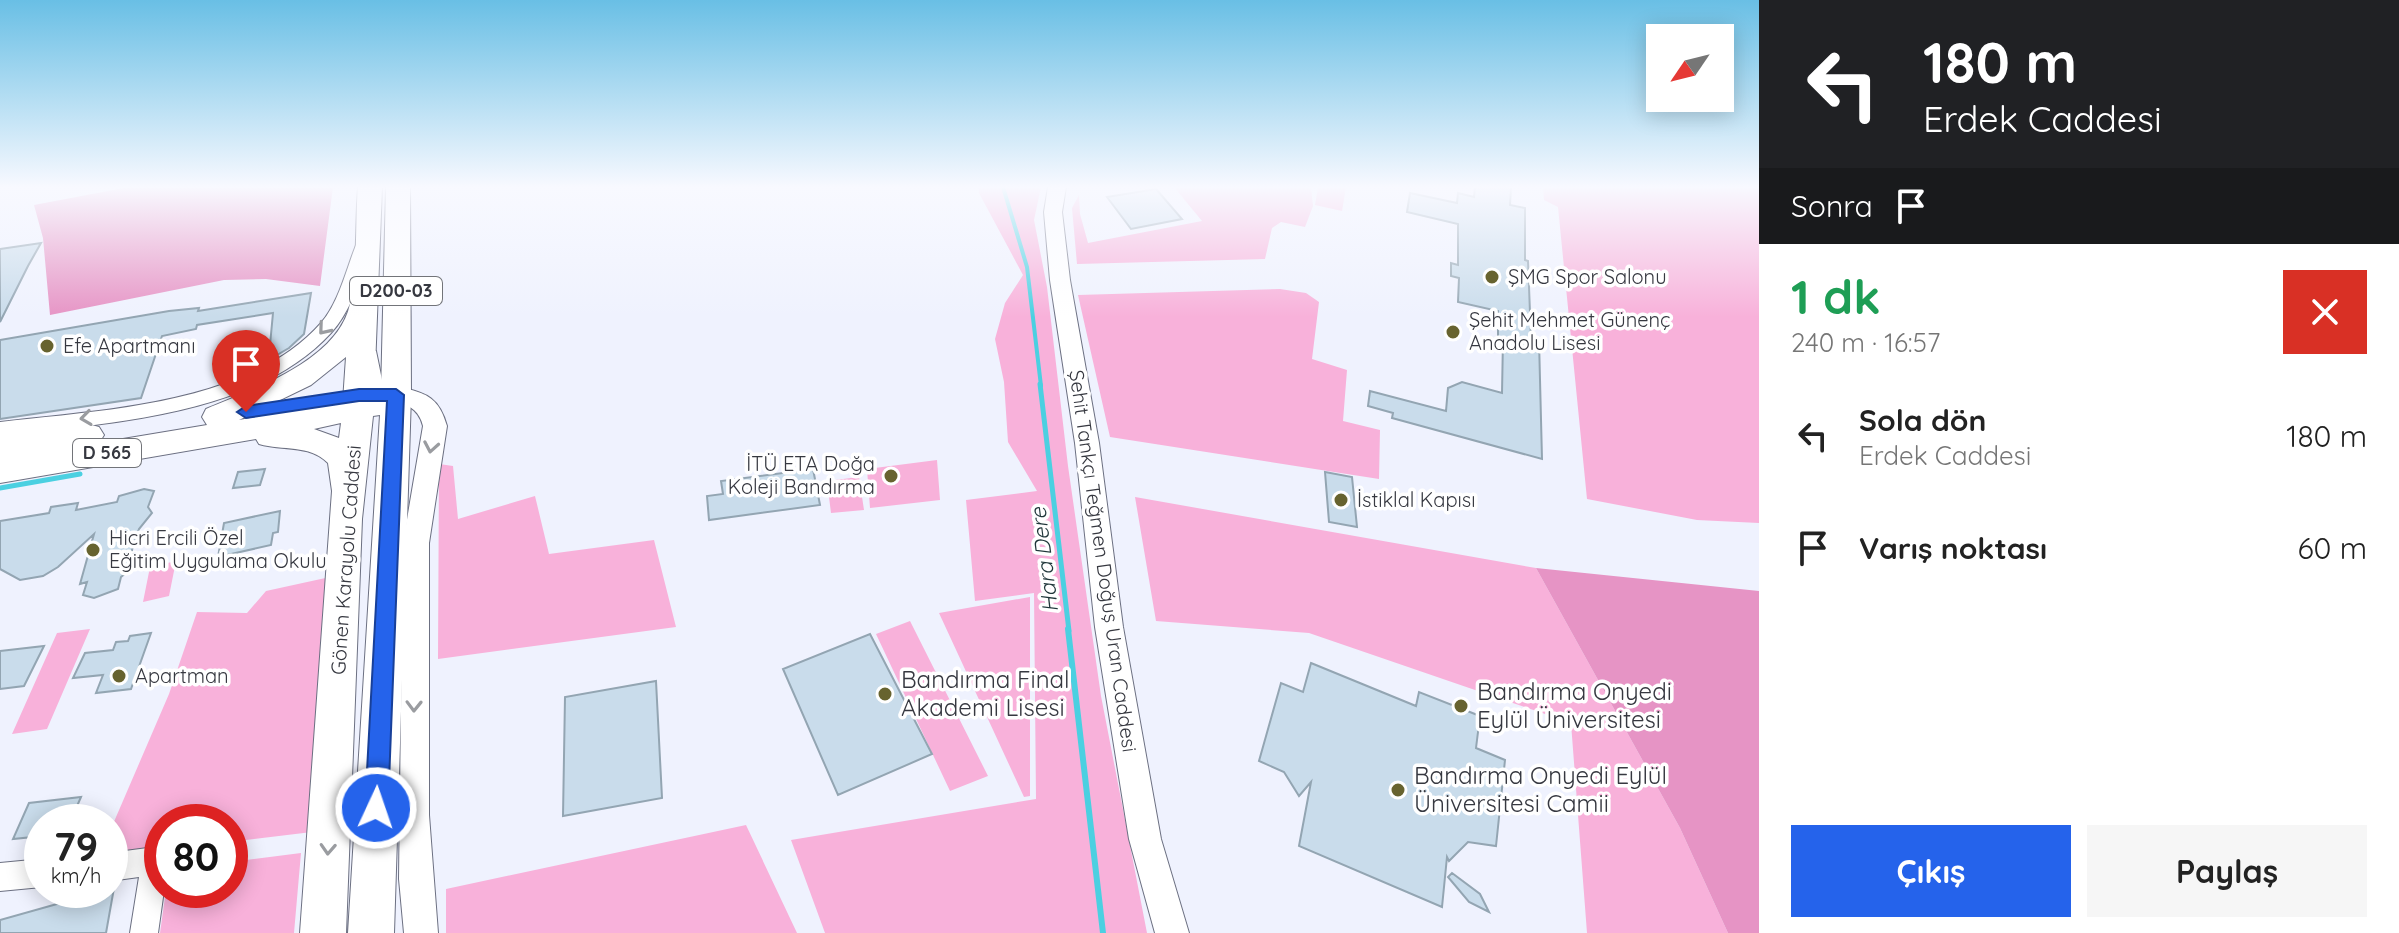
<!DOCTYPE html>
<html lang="tr">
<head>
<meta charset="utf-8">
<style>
  body { margin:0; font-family:Quicksand,sans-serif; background:#f6f6f6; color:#222; height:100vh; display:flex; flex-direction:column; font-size:30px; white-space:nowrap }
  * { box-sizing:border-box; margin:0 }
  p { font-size:26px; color:#767676 }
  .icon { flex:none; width:44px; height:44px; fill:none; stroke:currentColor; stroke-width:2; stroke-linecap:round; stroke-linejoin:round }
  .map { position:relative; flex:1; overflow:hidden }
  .side { display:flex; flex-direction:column; background:#fff; width:640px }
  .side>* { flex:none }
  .hud { background:#202124; color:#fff; overflow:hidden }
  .needle { width:52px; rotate:235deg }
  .controls { position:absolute; left:1646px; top:24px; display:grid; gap:16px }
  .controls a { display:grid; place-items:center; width:88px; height:88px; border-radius:0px; background:#fff; box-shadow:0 4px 20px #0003; font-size:40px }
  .speed { position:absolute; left:24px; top:804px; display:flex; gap:16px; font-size:40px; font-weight:700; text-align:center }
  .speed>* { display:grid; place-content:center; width:104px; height:104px; border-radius:50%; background:#fff; box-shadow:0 4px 20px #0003; line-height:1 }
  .speed small { font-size:20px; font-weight:400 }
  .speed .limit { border:12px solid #d22; background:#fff; color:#111 }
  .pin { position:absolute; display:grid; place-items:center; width:68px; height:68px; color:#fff; margin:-82px -34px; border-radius:50% 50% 50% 0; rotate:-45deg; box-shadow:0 0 8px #0007 }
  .pin .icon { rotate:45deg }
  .me { position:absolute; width:88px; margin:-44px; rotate:3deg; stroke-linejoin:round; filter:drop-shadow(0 0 6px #0008) }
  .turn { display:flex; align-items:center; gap:28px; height:168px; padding:0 32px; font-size:36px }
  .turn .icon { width:104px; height:104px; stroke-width:2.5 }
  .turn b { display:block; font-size:56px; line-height:68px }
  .then { display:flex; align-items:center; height:76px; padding:0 32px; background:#0003; gap:16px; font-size:30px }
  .round { display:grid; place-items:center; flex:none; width:84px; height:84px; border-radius:0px; background:#f6f6f6 }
  .overview { display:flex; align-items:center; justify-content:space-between; height:136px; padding:0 32px }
  h1 { font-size:48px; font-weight:800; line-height:60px; color:#1e9e55 }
  .button { display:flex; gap:16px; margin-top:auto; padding:16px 32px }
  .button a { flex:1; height:92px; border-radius:0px; background:#2563eb; color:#fff; font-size:32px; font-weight:800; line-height:92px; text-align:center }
  .button a+a { background:#f6f6f6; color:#222 }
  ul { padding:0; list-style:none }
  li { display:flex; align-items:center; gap:24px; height:112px; padding:0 32px }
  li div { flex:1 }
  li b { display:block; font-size:30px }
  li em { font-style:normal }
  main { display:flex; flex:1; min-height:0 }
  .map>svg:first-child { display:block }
  .green { fill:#f8b1da }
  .forest { fill:#e694c5 }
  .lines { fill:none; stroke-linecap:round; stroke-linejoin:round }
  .stream-far2 { stroke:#4bd0e1; stroke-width:4 }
  .stream-far1 { stroke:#4bd0e1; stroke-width:5 }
  .stream { stroke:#4bd0e1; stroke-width:6 }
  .building { fill:#c9dceb; stroke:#93a5b2; stroke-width:2 }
  .minor-casing { stroke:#6c7082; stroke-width:2 }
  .tertiary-casing { stroke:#6c7082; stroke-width:2 }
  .trunk-casing { stroke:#6c7082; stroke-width:2 }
  .minor { fill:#fff; fill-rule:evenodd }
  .tertiary { fill:#fff; fill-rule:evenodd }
  .trunk { fill:#fff; fill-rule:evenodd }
  .oneway { stroke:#9a9ca0 }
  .route { fill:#2563eb; stroke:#184099; stroke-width:2 }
  .poi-dot { fill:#67632f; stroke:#fff; stroke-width:3 }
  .labels { text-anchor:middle; stroke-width:7; stroke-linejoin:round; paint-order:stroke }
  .shield { fill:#fff; stroke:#727479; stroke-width:2 }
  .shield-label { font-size:18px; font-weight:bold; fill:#363840 }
  .poi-label { font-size:20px; fill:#363840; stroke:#fff; text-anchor:start }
  .street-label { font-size:20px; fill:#363840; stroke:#fff }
  .water-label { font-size:22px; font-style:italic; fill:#1f3539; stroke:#fff }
  .near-poi-label { font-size:24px; fill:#363840; stroke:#fff; text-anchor:start }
</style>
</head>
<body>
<main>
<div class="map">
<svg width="1759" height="933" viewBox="0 0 1759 933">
  <rect width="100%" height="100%" fill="#eff2fe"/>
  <path class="green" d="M 979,187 L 1041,187 L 1034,220 L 1047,287 L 1068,466 L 1101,696 L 1147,933 L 825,933 L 791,840 L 1036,799 L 1034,593 L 975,601 L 966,500 L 1037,491 L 1008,442 L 1004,382 L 995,339 L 1005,303 L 1023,275 L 979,193 Z
    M 1174,187 L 1311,187 L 1313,206 L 1305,227 L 1281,222 L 1272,228 L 1265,259 L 1077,264 L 1072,208 L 1079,195 L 1080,214 L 1088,243 L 1202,221 Z
    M 1318,187 L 1346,187 L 1342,211 L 1315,205 Z
    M 1543,187 L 1759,187 L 1759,523 L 1697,520 L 1587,499 L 1558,207 L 1544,200 Z
    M 1280,289 L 1306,293 L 1319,302 L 1312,359 L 1347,370 L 1343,421 L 1380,430 L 1379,479 L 1110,437 L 1078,295 Z
    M 937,460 L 940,500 L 870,508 L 867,469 Z
    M 439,464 L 453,466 L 458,519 L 535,496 L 549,554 L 654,540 L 676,627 L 438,659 Z
    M 859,477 L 864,510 L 831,513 L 827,481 Z
    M 1135,497 L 1536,568 L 1680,828 L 1728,933 L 1587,933 L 1571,723 L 1309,633 L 1156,621 Z
    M 176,561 L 169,596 L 143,602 L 150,567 Z
    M 330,577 L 312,832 L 230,842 L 230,822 L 162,822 L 162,851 L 110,857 L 110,831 L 169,694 L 197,612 L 247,613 L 266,591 Z
    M 1030,597 L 1030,796 L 1024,797 L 939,613 Z
    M 910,621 L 988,776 L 950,791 L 876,634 Z
    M 90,629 L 47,729 L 12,734 L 57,633 Z
    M 746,825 L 797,933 L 446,933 L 446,889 Z
    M 301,853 L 294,933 L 160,933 L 166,890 L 230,890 L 230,862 Z"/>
  <path class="forest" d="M 129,187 L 333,187 L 320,286 L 266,279 L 224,280 L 50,315 L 43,238 L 34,205 Z
    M 1536,568 L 1759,591 L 1759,933 L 1728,933 L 1680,828 Z"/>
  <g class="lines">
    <path class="stream-far2" d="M 1003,187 L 1027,267 L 1041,386"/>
    <path class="stream-far1" d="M 1040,384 L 1069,631
      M 0,488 L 80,474"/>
    <path class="stream" d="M 1068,629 L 1103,933"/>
  </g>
  <path class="building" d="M 1475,187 L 1511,187 L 1510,205 L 1525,208 L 1525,260 L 1528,261 L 1531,338 L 1539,340 L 1542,459 L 1392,418 L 1393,413 L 1368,406 L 1370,391 L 1446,411 L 1448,388 L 1462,382 L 1502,393 L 1503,339 L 1498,338 L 1498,311 L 1458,302 L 1459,278 L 1451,276 L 1451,263 L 1458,265 L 1458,224 L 1407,212 L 1410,193 L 1457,203 L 1458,193 L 1474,197 Z
    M 1156,189 L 1182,219 L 1131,229 L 1107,197 Z
    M 41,243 L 28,266 L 0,322 L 0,249 Z
    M 311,293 L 304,334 L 289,348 L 253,369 L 234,376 L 239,355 L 258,352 L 270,345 L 273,313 L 197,325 L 196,329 L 162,336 L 141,398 L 0,419 L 0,340 L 169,311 L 199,308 L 198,311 Z
    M 265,469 L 260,485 L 233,488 L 238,472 Z
    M 813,469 L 820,505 L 709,520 L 707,496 L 723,494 L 721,481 Z
    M 1325,472 L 1352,477 L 1357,527 L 1329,522 Z
    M 144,489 L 154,491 L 148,507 L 152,513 L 139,529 L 132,550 L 133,567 L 121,577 L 118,589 L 94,598 L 83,595 L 87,582 L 80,584 L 94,534 L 58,567 L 43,576 L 20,580 L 0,569 L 0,521 L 49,513 L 51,507 L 78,503 L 76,510 L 117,502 L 119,496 Z
    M 280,511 L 278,532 L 273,533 L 271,545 L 218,557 L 224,523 Z
    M 151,633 L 131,689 L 96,693 L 103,675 L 73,678 L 85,653 L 113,650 L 116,642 L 128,641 L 130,636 Z
    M 870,634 L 932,754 L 838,795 L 783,669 Z
    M 44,646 L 24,686 L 0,689 L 0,651 Z
    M 1311,663 L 1416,706 L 1419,692 L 1480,716 L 1476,748 L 1505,760 L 1496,846 L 1468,842 L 1449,861 L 1447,857 L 1442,907 L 1299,846 L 1311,782 L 1299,796 L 1284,772 L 1259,761 L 1281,683 L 1303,692 Z
    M 656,681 L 662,798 L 563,816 L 565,697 Z
    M 81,797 L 70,822 L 42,822 L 42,836 L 13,839 L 29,803 Z
    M 1452,873 L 1480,894 L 1489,912 L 1469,902 L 1448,877 Z
    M 114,888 L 106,933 L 0,933 L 0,920 Z"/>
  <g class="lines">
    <defs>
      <path id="minor" d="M 364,240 L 372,245 C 361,274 353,309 331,333 C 254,417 106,423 0,436 L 0,422 C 101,410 249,405 321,323 C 339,302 346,270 356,245 Z
        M 155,847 L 162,850 L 164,890 L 158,933 L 130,933 L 139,877 L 110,881 L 110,853 Z
        M 42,859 L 42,887 L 0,891 L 0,863 Z"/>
      <path id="tertiary" d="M 1048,187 L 1066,187 L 1062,212 L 1070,280 L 1099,443 L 1123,627 L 1161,839 L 1189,933 L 1155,933 L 1129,839 L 1095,627 L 1075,443 L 1050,280 L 1044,212 Z
        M 368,349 L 376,351 L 382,380 C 412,395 436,385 447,426 L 429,543 L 429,815 L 438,933 L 404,933 L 399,879 L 403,543 L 423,426 C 417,398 386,402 364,391 C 357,379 353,363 360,351 Z"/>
      <path id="trunk" d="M 358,187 L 382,187 L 374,394 L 381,394 L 386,187 L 410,187 L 411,395 L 394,933 L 348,933 L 380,415 L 373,416 L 362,519 L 346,933 L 300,933 L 332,491 L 328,463 C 309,444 283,451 259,444 L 256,439 L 0,483 L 0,459 L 7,458 L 0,459 L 0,435 L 88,424 L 99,427 L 104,435 L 99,443 L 207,425 L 202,417 L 206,409 C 253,389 338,361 350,304 C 358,268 355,223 358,187 ZM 346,357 L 343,401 L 239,420 L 311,385 ZM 341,423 L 339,438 L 314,429 Z"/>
    </defs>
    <use href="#minor" class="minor-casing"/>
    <use href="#tertiary" class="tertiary-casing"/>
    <use href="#trunk" class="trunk-casing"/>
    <use href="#minor" class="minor"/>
    <use href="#tertiary" class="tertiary"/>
    <use href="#trunk" class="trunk"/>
  </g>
  <defs><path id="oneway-chevron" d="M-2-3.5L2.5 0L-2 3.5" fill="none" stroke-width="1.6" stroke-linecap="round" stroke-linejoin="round" transform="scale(2)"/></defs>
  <g class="oneway">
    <use href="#oneway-chevron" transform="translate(324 329) rotate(130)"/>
    <use href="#oneway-chevron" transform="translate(86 418) rotate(172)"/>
    <use href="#oneway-chevron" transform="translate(431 447) rotate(100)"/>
    <use href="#oneway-chevron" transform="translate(414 706) rotate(91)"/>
    <use href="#oneway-chevron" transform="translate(328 849) rotate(93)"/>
  </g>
  <linearGradient id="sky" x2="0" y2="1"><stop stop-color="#69bfe5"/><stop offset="0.59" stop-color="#f8f9ff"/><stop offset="1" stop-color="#f8f9ff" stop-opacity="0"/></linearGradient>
  <rect width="1759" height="317" fill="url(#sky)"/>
  <path class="route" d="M 359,389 L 396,389 L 404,395 L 388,808 L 385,816 L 376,820 L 368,816 L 365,808 L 387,401 L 359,401 L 246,418 L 237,412 L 246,406 Z"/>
  <g class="poi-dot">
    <circle cx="1492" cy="277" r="8"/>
    <circle cx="1453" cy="332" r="8"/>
    <circle cx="47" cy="346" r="8"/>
    <circle cx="891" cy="476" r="8"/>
    <circle cx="1341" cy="500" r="8"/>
    <circle cx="93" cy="550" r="8"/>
    <circle cx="119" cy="676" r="8"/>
    <circle cx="885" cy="694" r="8"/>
    <circle cx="1461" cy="706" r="8"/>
    <circle cx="1398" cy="790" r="8"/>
  </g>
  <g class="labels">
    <g class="shield">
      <rect x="350" y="277" width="92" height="28" rx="6"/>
      <rect x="73" y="439" width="68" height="28" rx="6"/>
    </g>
    <g class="shield-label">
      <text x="396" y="297">D200-03</text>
      <text x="107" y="459">D 565</text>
    </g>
    <g class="poi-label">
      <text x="1508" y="284">ŞMG Spor Salonu</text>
      <text x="1469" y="327">Şehit Mehmet Günenç<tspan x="1469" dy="23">Anadolu Lisesi</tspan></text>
      <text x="63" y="353">Efe Apartmanı</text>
      <text x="875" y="471" text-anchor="end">İTÜ ETA Doğa<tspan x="875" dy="23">Koleji Bandırma</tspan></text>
      <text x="1357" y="507">İstiklal Kapısı</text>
      <text x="109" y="545">Hicri Ercili Özel<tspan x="109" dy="23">Eğitim Uygulama Okulu</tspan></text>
      <text x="135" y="683">Apartman</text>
    </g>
    <g class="street-label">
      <text transform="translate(346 560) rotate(-86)" y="7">Gönen Karayolu Caddesi</text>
      <text transform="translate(1103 561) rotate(82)" y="7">Şehit Tankçı Teğmen Doğuş Uran Caddesi</text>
    </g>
    <g class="water-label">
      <text transform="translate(1044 560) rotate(-97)" y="8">Hara Dere</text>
    </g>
    <g class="near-poi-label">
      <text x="901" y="688">Bandırma Final<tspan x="901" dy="28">Akademi Lisesi</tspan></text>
      <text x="1477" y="700">Bandırma Onyedi<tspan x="1477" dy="28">Eylül Üniversitesi</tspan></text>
      <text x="1414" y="784">Bandırma Onyedi Eylül<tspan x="1414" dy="28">Üniversitesi Camii</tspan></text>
    </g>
  </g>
</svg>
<div class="controls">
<a><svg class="needle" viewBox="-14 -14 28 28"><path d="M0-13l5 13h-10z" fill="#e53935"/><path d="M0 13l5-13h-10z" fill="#767676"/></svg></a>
</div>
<div class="speed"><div>79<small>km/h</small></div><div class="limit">80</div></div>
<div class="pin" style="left:246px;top:412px;background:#d93025"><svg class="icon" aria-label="arrive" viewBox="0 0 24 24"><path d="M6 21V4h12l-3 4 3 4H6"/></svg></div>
<svg class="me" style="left:376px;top:808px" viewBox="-20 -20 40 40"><circle r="17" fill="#2563eb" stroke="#fff" stroke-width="3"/><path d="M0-11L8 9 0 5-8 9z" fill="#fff"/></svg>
</div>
<section class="side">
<div class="hud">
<div class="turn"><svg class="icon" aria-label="left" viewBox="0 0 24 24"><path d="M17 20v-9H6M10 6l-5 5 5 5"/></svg><div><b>180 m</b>Erdek Caddesi</div></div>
<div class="then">Sonra<svg class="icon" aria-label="arrive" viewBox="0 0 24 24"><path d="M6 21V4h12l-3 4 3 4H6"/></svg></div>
</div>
<div class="overview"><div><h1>1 dk</h1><p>240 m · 16:57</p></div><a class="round" style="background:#d93025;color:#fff"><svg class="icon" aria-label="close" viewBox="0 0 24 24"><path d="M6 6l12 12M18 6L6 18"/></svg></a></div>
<ul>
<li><svg class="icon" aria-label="left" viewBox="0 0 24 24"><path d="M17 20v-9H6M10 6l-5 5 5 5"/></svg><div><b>Sola dön</b><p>Erdek Caddesi</p></div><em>180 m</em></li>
<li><svg class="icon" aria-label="arrive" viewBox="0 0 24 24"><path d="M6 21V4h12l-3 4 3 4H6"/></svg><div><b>Varış noktası</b></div><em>60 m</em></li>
</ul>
<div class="button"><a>Çıkış</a><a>Paylaş</a></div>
</section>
</main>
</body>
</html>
